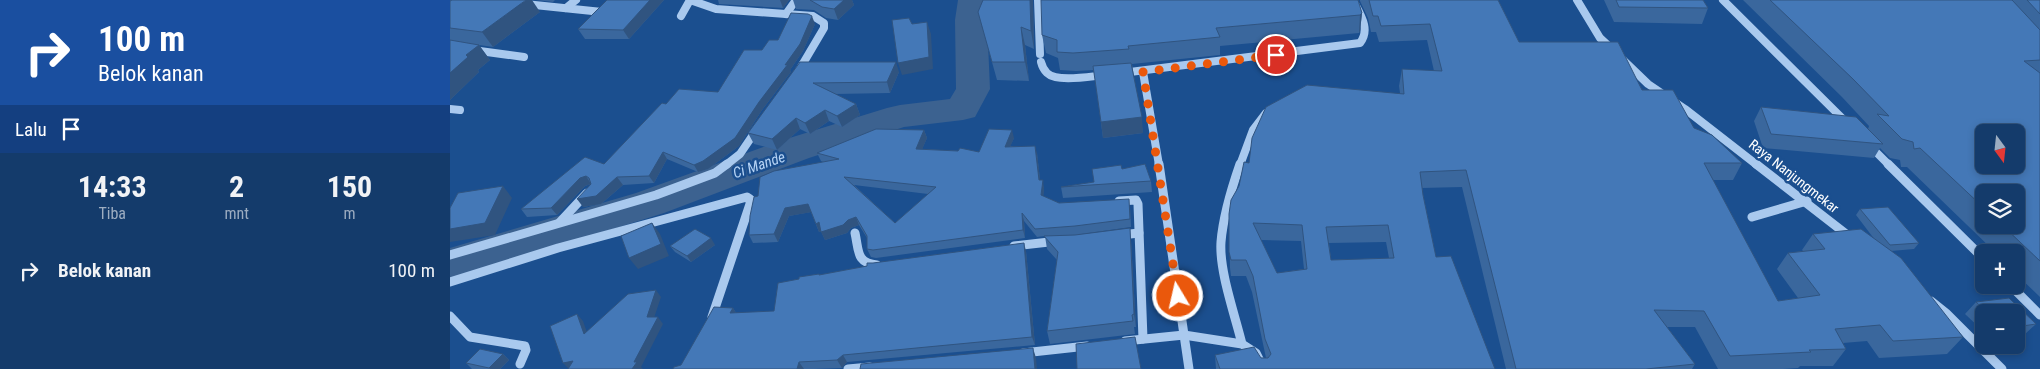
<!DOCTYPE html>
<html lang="id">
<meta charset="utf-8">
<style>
body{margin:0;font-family:"Roboto Condensed",sans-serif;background:#1d4271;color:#f1f3f6;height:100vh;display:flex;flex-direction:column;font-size:19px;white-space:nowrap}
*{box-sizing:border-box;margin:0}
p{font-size:16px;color:#9dadc1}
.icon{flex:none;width:28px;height:28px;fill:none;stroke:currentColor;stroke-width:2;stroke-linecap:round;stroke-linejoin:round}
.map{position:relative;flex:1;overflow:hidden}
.side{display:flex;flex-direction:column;background:#143b6b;width:450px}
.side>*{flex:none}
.hud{background:#1a4fa0;color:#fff;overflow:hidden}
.needle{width:32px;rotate:165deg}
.fabs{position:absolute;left:1525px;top:124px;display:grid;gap:10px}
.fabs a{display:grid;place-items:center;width:50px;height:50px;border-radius:8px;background:#143b6b;box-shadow:0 2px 8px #0003,0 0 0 1px #33557e;font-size:25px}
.pin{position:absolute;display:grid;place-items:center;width:42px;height:42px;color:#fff;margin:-21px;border:2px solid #fff;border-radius:50%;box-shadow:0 1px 5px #0007}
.me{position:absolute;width:55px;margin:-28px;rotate:351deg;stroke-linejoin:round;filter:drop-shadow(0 0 4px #0008)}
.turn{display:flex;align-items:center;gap:18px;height:105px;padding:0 15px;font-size:22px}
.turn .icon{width:65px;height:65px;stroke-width:2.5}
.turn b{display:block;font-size:35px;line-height:42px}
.then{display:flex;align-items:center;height:48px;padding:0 15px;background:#0003;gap:10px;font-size:19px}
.eta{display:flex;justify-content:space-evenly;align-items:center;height:85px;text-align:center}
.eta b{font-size:30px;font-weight:700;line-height:35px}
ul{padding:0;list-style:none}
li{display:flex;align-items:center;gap:15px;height:65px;padding:0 15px}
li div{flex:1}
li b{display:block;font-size:19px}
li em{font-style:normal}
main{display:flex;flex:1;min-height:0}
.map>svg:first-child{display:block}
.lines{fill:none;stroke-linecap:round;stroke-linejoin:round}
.river{fill:#3c6290;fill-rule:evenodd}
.minor-far1{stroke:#a9c9ee;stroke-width:8}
.minor{stroke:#a9c9ee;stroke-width:9}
.wall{fill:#3a679d;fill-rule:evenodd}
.shaded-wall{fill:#305480}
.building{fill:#4478b7;stroke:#305480;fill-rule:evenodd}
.route{stroke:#ea580c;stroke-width:9;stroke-dasharray:0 16.2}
.labels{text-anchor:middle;stroke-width:5;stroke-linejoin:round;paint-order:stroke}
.street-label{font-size:14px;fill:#fff;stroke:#1b4f8f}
.water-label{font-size:15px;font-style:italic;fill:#b5d3f5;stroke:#1b4f8f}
</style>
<main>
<section class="side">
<div class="hud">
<div class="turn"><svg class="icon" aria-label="right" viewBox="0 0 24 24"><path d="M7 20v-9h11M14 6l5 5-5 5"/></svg><div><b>100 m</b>Belok kanan</div></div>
<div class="then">Lalu<svg class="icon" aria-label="arrive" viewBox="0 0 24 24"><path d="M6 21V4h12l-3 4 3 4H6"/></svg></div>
</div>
<div class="eta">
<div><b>14:33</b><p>Tiba</p></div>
<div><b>2</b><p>mnt</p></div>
<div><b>150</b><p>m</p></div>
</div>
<ul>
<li><svg class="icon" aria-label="right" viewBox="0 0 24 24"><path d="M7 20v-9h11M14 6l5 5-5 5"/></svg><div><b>Belok kanan</b></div><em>100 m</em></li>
</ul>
</section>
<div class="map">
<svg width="1590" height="369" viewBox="0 0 1590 369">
<rect width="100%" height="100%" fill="#1b4f8f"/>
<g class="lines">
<polygon class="river" points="508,0 538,0 537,20 540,89 525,117 513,120 454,127 359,158 214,213 0,280 0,248 186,193 333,140 437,108 450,105 500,99 506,89 505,20"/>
<g class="minor-far1">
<polyline points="240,0 266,9 363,16 374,23 374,28 348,72"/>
<polyline points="588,0 590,54"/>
<polyline points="1127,0 1150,38 1163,50"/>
<polyline points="1273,0 1397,123"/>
<polyline points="75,4 152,12"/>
<polyline points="116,8 126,0"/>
<polyline points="336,14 346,0"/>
<polyline points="231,16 240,0"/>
<polyline points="0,47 74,57"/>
<polyline points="1172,59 1198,84 1235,109 1307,165"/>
<path d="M591,62c1,4 3,8 6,11 10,10 45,3 59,2"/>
<polyline points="693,72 709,165"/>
<path d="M672,73l238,-30c11,-14 0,-29 -7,-43"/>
<polyline points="0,109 10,110"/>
<polyline points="1419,145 1439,165"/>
<polyline points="276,165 290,154 307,129"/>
<polyline points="790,165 803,130 816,113"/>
</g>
<g class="minor">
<polyline points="709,164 739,369"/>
<path d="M790,164c-8,23 -17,53 -19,78 -2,29 14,73 21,102"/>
<polyline points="1306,164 1400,237"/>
<polyline points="1438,164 1534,259"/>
<polyline points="669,201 686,200 688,204 693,339"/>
<polyline points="1302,217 1357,201"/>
<polyline points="110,222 137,193"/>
<path d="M405,233c4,18 1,30 22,32"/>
<polyline points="671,235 689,233"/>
<polyline points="564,246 608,241"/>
<polyline points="0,255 206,195 265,173 277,164"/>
<polyline points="0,282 108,248 297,197 300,199 300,204 262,317"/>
<polyline points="1560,285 1590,315"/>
<polyline points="1481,301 1496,313 1552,369"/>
<polyline points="0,316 20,337 75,346 76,350 70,364"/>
<polyline points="675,341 734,335 792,344 806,353 814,369"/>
<polyline points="573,353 637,346"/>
<polyline points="398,369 420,367"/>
</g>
</g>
<g class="wall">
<polygon points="0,0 90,12 43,47 29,45 40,60 28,70 29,72 0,100"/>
<polygon points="86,0 105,0 103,2"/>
<polygon points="157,0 214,0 179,39 135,39 128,29"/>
<polygon points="268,0 339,0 333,8 269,4"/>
<polygon points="343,0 402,0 404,5 388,20 376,18 364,10 346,9"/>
<polygon points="533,0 583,0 584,49 575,45 579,81 547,80 528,12"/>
<path d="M910,0h138l21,42 123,48 100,73 -9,17h-20l65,121 20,-3 -21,-29 11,-16 15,-2 -1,-1 11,-16 62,6 -19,-25 4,-6 59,34 -5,6 -23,2 72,86 -16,17 -68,4 -12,-17 -24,2 3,6 -13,17h-33l-2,2 -15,1h-65l-23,-42h-28l28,37 -3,5h-186l-44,-182 -40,1 1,7 13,62 59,112h-279l-1,-14 51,3 -14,-66 -6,-16h-15l-1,-8 -1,-54 10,-28 10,-23 151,-70 -1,-7 3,-17 32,2 -7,-31 -48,2 -3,-10h-5l-3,-14 -8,-17zM811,240l40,1 3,28 -27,4zM936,242l3,16 -58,2 -2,-17z"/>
<polygon points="1154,0 1253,0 1258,8 1252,24 1164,22"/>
<path d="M1293,0h297v297l-24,-23v-22h-21l-88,-85h-6l-1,-7 -10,-2 -10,-10 -6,10 -111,-10 -9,-27 7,-14 107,22 1,-3 -27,-29zM1534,192l32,33h-32z"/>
<polygon points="912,13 910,31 909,33 770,46 770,55 682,64 693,133 653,138 644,70 626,71 610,70 608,58 596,53 592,35"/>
<polygon points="365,24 353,51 340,70 341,72 312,110 289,146 258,169 248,172 217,159 204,183 173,185 151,204 133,207 141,184 135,186 107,215 77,217 71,209 154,164 216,104 268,92 312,50 328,40"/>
<polygon points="350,62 449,72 440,93 385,94 406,104 410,115 392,127 379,121 360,134 350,129 327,150 304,144 298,133"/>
<path d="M474,130l3,8 -5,11 57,3 35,-14 -4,8 27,7 3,27 4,8 -1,8 16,7 71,4 1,20 -49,7 49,7 5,86h-2l1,7 -85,10 -3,-13 10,-71 -10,-11 -2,-13 -8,1 -13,-16 1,17 -149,20 -5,-1 -4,-8v-11l-8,-13 -8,3 -4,5 -22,7 -4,-9 -2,1 -8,-20 -22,4 -11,26 -25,1 -4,-8 9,-39 65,-34 -2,-1 -4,-8zM404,185l74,9 -33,29z"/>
<polygon points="672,169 701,181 702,192 613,198 611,187 644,182"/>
<polygon points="265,245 241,262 225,252 220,246"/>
<polygon points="576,251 585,345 397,362 392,368 364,369 223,369 231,365 283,308 286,313 324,311 349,279 369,274 370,275 417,266 423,263"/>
<polygon points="1559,298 1586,324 1574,335 1566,337 1566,312 1534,312 1534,332 1515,314 1526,302"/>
<polygon points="53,354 59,360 50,369 22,369 16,363"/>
</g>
<g class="shaded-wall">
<polygon points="76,0 82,0 90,12 43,47 32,32"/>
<polygon points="200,0 214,0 179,39 173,30"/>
<polygon points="330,0 339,0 333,8"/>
<polygon points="394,0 402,0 404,5 388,20 384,9"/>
<polygon points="580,0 583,0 584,49 581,31"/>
<polygon points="912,13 910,31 909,33 910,15"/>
<polygon points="362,16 365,24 353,51 340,70 341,72 312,110 289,146 258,169 248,172 244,165 309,102 335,65"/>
<polygon points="477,22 481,34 483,69 452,75 448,63"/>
<polygon points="571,27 575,45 579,81 575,62"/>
<polygon points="29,45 40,60 28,70 29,72 0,100 0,73 16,55"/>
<polygon points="446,62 449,72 440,93 437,82"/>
<polygon points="406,104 410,115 392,127 387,116"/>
<polygon points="375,110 379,121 360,134 355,123"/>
<polygon points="692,117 693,133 653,138 651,122"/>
<polygon points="346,118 350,129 327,150 322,139"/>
<polygon points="474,130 477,138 469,157 466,149"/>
<polygon points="562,130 564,138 557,154 555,147"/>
<polygon points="585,146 587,153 591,188 589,180"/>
<polygon points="213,152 217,159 204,183 199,176"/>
<polygon points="136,176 141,184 135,186 107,215 101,208 130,178"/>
<polygon points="167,177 173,185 151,204 133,207 127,199"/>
<polygon points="593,180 594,188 593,203 591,195"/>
<polygon points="53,186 62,198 45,235 0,242 0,229"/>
<polygon points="358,204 362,212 339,216 328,242 324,234 335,208"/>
<polygon points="572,213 574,221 575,238 573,230"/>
<polygon points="406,217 409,225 401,228 397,233 375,240 371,232 398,220"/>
<polygon points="369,222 373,230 369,232 366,224"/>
<polygon points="202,223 210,234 219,256 188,269 179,258"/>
<polygon points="680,228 681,241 686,327 684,314"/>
<polygon points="261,238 265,245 241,262 237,256"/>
<polygon points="574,243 576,251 585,345 582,337"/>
<polygon points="206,290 211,297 202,324 197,317"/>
<polygon points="283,308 288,316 280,313"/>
<polygon points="127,314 133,321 140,341 134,334"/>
<polygon points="208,317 213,324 191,367 193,369 182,369 184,362"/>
<polygon points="583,348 586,358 587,369 585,369"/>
<polygon points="53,354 59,360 50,369 40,369 39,368"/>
<polygon points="393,355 397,362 392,368 387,360"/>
<polygon points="123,361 119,369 113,363"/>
<polygon points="349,362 354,369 347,369"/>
</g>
<g class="building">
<polygon points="2,0 76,0 32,32 0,28 0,1"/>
<polygon points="157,0 200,0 173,30 128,29"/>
<polygon points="360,0 394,0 384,9 372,7"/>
<polygon points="533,0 580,0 581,31 571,27 575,62 542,62 528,12"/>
<polygon points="591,0 908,0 912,13 910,15 766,28 770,37 678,46 679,49 623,53 607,52 607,40 592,35"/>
<path d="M919,0h129l21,42h99l24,48h31l21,38 18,7 30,28h-38l74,138 42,-6 -32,-42 37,-4 -12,-15 48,-5 40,29 62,79 -70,4 -13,-16 -45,4 11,20 -37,1 2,2 -81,4 -26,-45 -50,-1 41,54 -49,5h-130l-50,-199 -46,2 3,23 13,62 15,-1 44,113h-275l-5,-14 39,-8 7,11h7l3,-4 -6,-15 -12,-63 -7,-16h-15l-2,-8v-38l2,-14 8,-14 5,-24 5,1 3,-25 14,-31 41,-22 97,9 -2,-25 40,2 -12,-47 -49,2 -3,-10h-5zM803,223l49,2 5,44 -30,4zM938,225l6,33 -63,2 -5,-33z"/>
<polygon points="1166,0 1253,0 1258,8 1169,7"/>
<path d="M1320,0h242l28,30v30l-16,1 16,12v188l-38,-36h14v-33h-32v16l-64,-60 -6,1 -1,-7 -11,-3 -25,-25 12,2 -36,-37zM1534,132h32v33h-32z"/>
<polygon points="1577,0 1590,0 1590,14"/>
<polygon points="341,13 358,14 362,16 350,44 335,65 338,64 309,102 285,138 253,161 244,165 213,152 199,176 167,177 146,196 127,199 141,184 139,178 136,176 130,178 101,208 71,209 135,157 154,164 212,103 216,104 229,89 268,92 294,50 312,50 319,40 328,40"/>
<polygon points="459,18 462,24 477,22 479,57 448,63 442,20"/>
<polygon points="0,40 29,45 16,55 18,57 0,73"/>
<polygon points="350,62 446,62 437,82 363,83 406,104 387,116 375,110 355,123 346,118 322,139 298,133"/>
<polygon points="681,63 692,117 651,122 643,66"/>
<polygon points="1311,107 1406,117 1433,144 1321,134"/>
<path d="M426,129l48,1 -8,19 42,2 2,-3 19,4 10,-23 23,1 -7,17 30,-1 4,34h4l-2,15 18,8 70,-4 1,20 -55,7 -40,3 -13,-16 1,17 -150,20 -6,-1v-13l-11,-19 -8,3 -5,5 -22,7 -2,-10 -3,2 -8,-20 -23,4 -11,26 -25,1 1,-19 4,-19 4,-1 2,-19 14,-6 65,-12 -22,-6zM394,177l92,10 -41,36z"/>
<polygon points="695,164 701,181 611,187 644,182 642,169 671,165 672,169"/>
<polygon points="53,186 35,223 0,229 0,208 8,193"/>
<polygon points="1438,207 1469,243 1440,245 1410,209"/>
<polygon points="202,223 211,244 179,258 171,236"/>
<polygon points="680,228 684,314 682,315 683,321 597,331 608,252 594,236 625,235"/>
<polygon points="245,229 261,238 237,256 220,246"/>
<polygon points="574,243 582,337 393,355 387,360 349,362 347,369 223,369 224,367 231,365 264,307 283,308 280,313 324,311 328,283 349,279 349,277 369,274 369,275 417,266 417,263 423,263"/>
<polygon points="206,290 197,317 208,317 184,362 187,362 182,369 118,369 123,361 113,363 100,326 127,314 134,334 178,294"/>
<polygon points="1559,298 1586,324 1566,327 1566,312 1537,312 1526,302"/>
<polygon points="685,337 691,369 627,369 626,344"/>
<polygon points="583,348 585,369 410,369 411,364"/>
<polygon points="30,349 53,354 39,368 16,363"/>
</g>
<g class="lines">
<polyline class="route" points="728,296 693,72 826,55"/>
</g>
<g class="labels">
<g class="street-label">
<text transform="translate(1344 176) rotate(38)" y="5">Raya Nanjungmekar</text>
</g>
<g class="water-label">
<text transform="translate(309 165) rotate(-19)" y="5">Ci Mande</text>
</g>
</g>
</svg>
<div class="fabs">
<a><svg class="needle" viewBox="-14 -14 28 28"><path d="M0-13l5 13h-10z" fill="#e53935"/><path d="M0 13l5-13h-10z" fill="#9dadc1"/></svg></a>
<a><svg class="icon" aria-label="layers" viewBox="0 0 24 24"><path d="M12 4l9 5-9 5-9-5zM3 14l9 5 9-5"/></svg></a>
<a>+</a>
<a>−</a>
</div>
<div class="pin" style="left:826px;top:55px;background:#d93025"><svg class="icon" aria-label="arrive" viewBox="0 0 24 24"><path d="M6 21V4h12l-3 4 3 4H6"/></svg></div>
<svg class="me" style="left:728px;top:296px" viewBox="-20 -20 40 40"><circle r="17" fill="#ea580c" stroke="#fff" stroke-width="3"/><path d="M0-11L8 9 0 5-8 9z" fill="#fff"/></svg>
</div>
</main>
